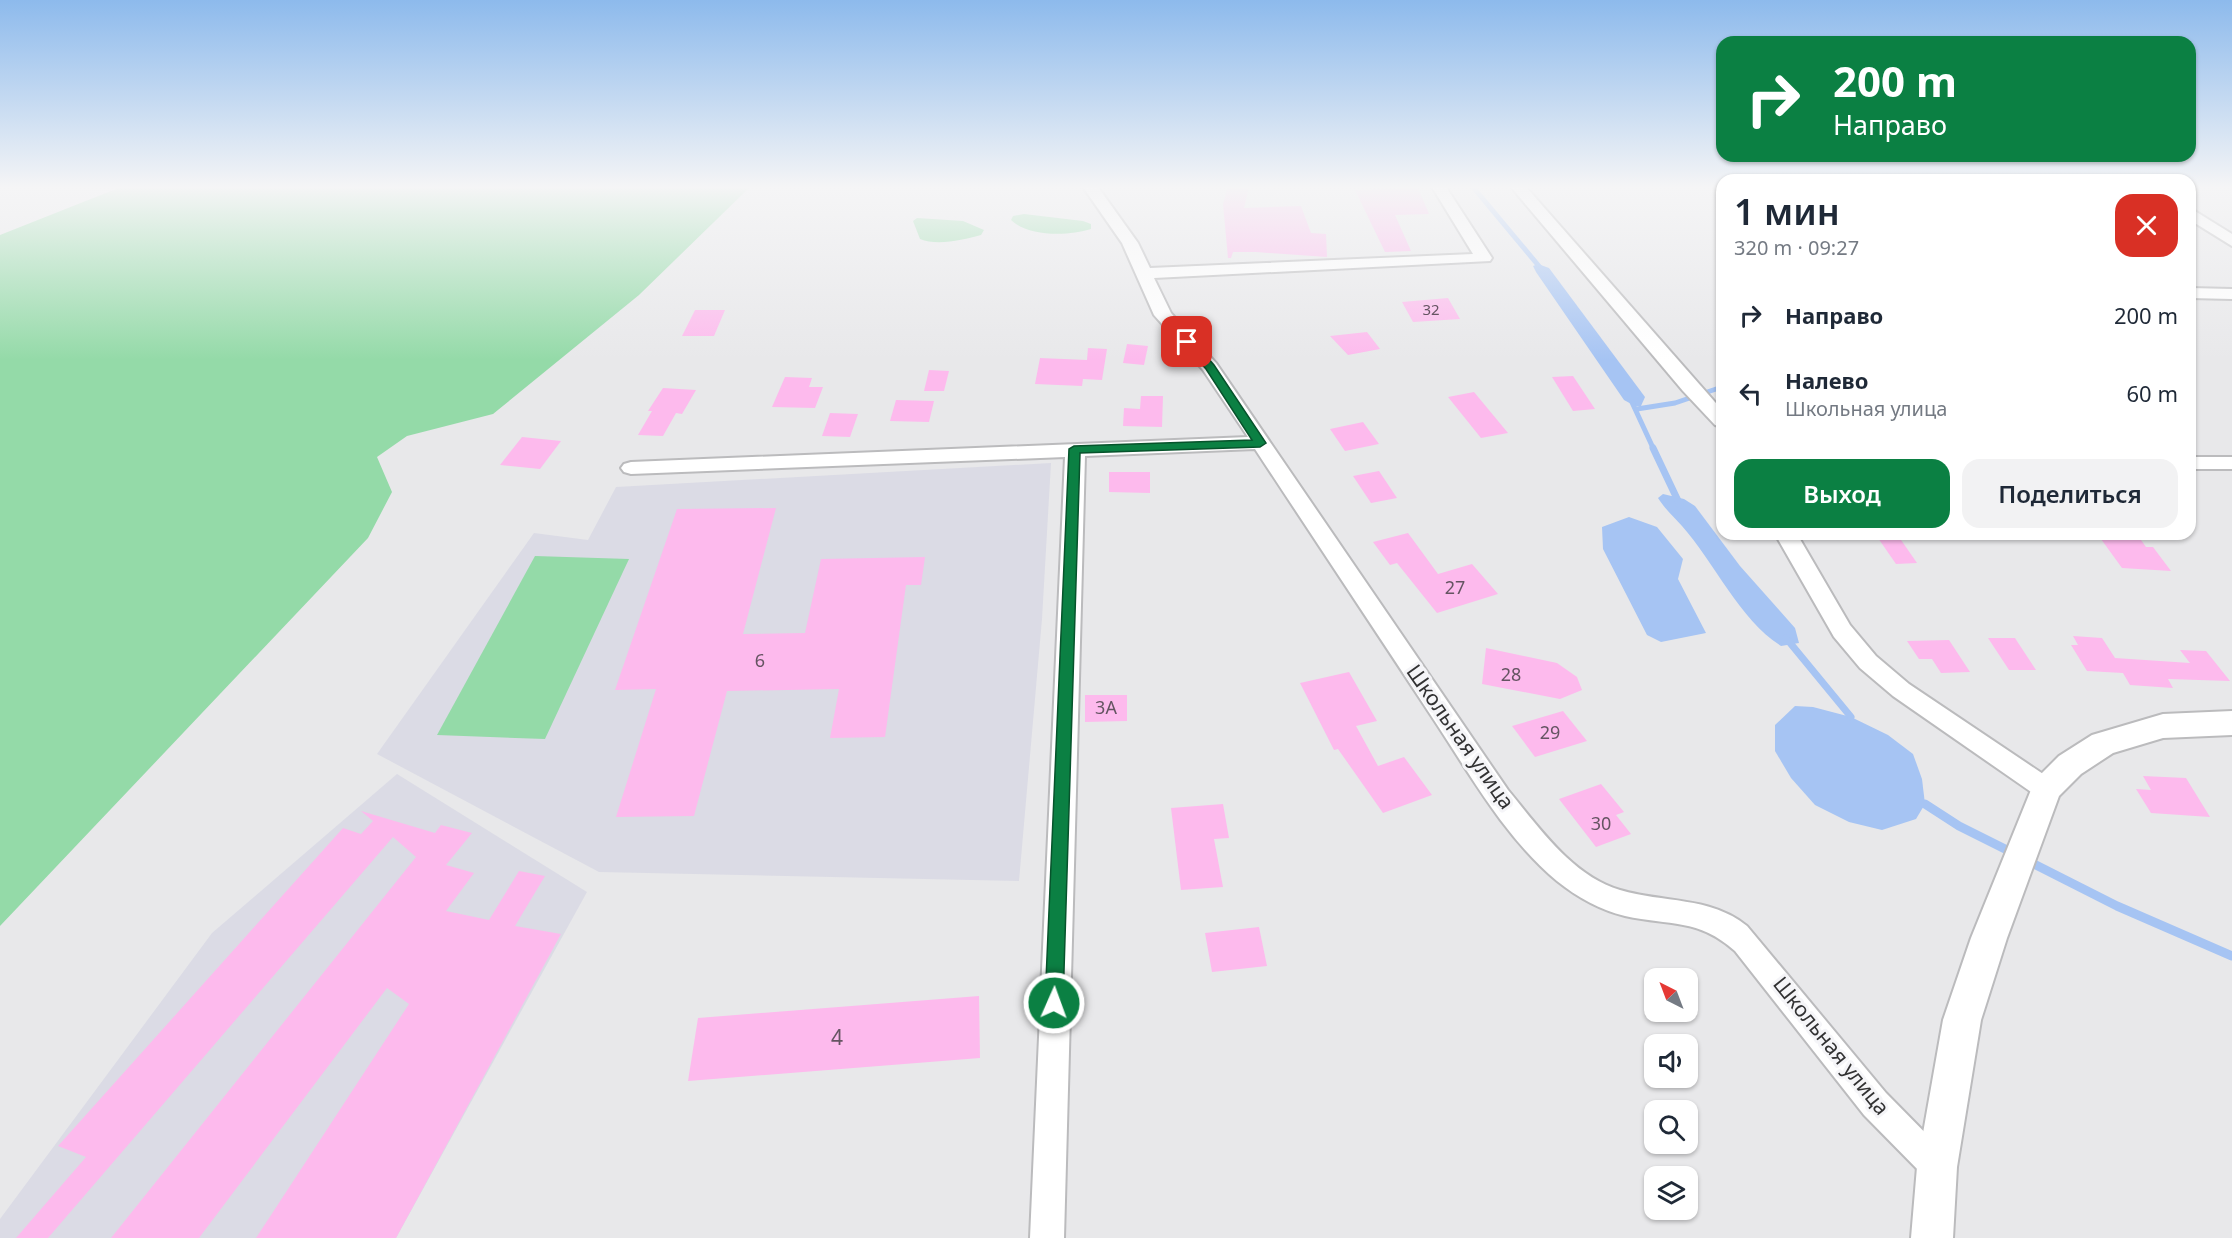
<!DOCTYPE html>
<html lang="ru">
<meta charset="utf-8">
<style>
body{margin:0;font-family:"Noto Sans",sans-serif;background:#f2f2f3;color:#1f2937;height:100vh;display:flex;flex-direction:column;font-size:22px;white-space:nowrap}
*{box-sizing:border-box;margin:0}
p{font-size:20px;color:#747a83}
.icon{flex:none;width:33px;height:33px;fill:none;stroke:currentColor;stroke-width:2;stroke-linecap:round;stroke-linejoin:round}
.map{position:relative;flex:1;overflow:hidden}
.details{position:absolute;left:1716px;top:174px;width:480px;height:366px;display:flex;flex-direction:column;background:#fff;border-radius:18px;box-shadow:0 2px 4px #0004}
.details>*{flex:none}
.banner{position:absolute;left:1716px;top:36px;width:480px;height:126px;border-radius:18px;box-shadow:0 2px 4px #0004;background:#0b8043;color:#fff;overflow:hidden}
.needle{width:39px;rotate:318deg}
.buttons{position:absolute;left:1644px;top:968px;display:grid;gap:12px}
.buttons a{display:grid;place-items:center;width:54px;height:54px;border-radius:12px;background:#fff;box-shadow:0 2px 4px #0004;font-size:30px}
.pin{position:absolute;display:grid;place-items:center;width:51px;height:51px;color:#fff;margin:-26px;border-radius:12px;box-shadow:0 3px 9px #0006}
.me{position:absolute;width:66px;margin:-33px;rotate:2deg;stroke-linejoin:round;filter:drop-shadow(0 0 4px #0008)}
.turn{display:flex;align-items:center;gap:21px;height:126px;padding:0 18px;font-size:27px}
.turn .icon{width:78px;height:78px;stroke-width:2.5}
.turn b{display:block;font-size:42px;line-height:51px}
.round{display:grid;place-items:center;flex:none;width:63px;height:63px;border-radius:18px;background:#f2f2f3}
.headline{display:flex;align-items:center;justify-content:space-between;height:102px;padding:0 18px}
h1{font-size:36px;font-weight:600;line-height:45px}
.primary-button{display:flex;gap:12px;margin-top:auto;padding:12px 18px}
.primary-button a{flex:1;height:69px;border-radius:18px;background:#0b8043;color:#fff;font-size:24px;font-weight:600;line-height:69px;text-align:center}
.primary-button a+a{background:#f2f2f3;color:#1f2937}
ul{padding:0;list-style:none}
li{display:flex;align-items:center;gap:18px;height:78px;padding:0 18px}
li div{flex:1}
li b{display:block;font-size:22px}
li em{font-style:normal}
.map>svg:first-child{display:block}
.built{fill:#dbdbe5}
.green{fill:#94daa8}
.water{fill:#a6c4f3}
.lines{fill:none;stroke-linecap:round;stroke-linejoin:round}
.stream-far2{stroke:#a6c4f3;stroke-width:5}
.stream-far1{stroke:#a6c4f3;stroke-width:7}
.stream{stroke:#a6c4f3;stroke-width:9}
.building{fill:#fdbaed}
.minor-casing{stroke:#bbbbbd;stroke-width:4}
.tertiary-casing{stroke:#bbbbbd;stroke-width:4}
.minor{fill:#fff;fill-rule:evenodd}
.tertiary{fill:#fff;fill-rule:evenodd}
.route{fill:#0b8043;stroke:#07532c;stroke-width:1.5}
.labels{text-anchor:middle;stroke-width:6;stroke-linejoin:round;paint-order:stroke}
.far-number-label{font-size:15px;fill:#655462}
.number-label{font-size:18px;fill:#655462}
.street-label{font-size:21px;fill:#323233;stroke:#f5f5f8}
.near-number-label{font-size:21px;fill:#655462}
</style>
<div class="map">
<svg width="2232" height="1238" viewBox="0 0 2232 1238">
<rect width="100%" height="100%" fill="#e8e8ea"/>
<g class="built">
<polygon points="1051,463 1042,619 1019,881 599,872 377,754 534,533 588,540 616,487"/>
<polygon points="397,774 587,892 396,1238 0,1238 0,1219 212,933"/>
</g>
<g class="green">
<polygon points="121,187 750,187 639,295 493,414 407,436 377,457 392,492 368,538 0,926 0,235"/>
<path d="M1024,214l59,7 8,3v5c-23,7 -62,8 -80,-9l2,-4z"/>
<path d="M917,218l46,3 21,9 -3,5c-18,5 -44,11 -61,4l-7,-18z"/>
<polygon points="535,556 629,559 545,739 437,735"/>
</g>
<g class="water">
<polygon points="1538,264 1549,268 1645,397 1641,406 1635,406 1624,400 1536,272 1533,266"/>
<path d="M1663,494l21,5 11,7 45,60 55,62 4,15 -18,3c-41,-26 -67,-84 -99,-120 -9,-10 -17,-17 -24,-28z"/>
<polygon points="1629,517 1657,527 1683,559 1678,579 1706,633 1661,642 1647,635 1603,549 1602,527"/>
<polygon points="1795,706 1813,707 1851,717 1888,735 1913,754 1922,779 1925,804 1916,819 1882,830 1849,822 1815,805 1791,778 1775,751 1775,725"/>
</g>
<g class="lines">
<g class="stream-far2">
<polyline points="1473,187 1543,271"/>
<polyline points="1630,398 1654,450"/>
<polyline points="1637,409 1675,403 1722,387"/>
</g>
<g class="stream-far1">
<polyline points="1653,448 1680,505"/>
<polyline points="1786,638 1851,717"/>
</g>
<g class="stream">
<polyline points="1925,804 1959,826 2013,853"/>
<polyline points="2028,861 2117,906 2232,956"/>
</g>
</g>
<g class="building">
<polygon points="1228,187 1249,187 1244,208 1301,206 1311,233 1326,234 1327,257 1256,252 1233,252 1231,258 1228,258 1223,204"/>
<polygon points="1418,188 1429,214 1395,215 1411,251 1385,252 1355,190"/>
<polygon points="1448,298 1460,319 1413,322 1402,302"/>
<polygon points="695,310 725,310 714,336 682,336"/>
<polygon points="1367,332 1380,349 1348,355 1330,336"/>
<polygon points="1127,344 1148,346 1144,365 1123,363"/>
<polygon points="1088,348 1107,349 1102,380 1083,379 1082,386 1035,384 1040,358 1087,360"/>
<polygon points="929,370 949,371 944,391 924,391"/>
<polygon points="1573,376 1595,409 1573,411 1552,377"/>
<polygon points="785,377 812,378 809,387 823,387 815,408 772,407"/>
<polygon points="663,388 696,390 682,414 676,413 663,436 638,435 652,411 648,411"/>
<polygon points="1474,392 1508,433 1481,438 1448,397"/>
<polygon points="1141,396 1163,396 1162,427 1123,426 1124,408 1140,409"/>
<polygon points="896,400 934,401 929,422 890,421"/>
<polygon points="830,413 858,414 850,437 822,436"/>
<polygon points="1363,422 1379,444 1345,451 1330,429"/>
<polygon points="522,437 561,441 540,469 500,465"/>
<polygon points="1379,471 1397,498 1371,503 1353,476"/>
<polygon points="1109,472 1150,472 1150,493 1109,492"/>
<polygon points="776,508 743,634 805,633 821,559 925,557 921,585 906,585 885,737 830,738 839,689 727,691 694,816 616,817 656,689 615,690 677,509"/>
<polygon points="1408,533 1438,574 1472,564 1498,594 1437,613 1397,563 1390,565 1373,542"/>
<polygon points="1899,537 1917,563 1896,564 1878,538"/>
<polygon points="2101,539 2141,540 2146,547 2153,547 2171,571 2122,568"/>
<polygon points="2073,636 2102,638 2115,658 2190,663 2180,650 2206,651 2230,681 2168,679 2173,688 2130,685 2123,673 2087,671 2071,645 2078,645"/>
<polygon points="1988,638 2015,638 2036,670 2009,670"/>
<polygon points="1949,640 1970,672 1941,673 1932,659 1919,659 1907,641"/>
<polygon points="1486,648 1557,663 1577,677 1582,690 1560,699 1482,684"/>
<polygon points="1349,672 1377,721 1356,726 1378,766 1404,757 1432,795 1383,813 1338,749 1334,750 1300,683"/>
<polygon points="1085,695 1127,695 1127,721 1085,722"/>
<polygon points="1563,711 1587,741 1535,757 1512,726"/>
<polygon points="2143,776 2186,778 2210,817 2151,813 2136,789 2151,790"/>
<polygon points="1601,784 1624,812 1616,815 1631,834 1596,847 1559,799"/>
<polygon points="1223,804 1229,838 1214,839 1223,887 1181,890 1171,808"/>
<polygon points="361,811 435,833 441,825 472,833 446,865 474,873 446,911 489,920 519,871 545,876 515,926 561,934 396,1238 256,1238 409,1004 387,988 199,1238 111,1238 416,857 393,837 48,1238 16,1238 86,1157 58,1146 343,828 361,834 373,821"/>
<polygon points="1259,927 1267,966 1212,972 1205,933"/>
<polygon points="979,996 980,1058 688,1081 698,1018"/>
</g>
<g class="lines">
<defs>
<g id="minor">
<path d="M1083,187h15l40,56 12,25 323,-14 -41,-67h14l46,71 -2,3 -336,17 17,35 45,50 292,427c30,36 64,86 112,100 43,13 90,6 127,36l139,167 62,63 5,11 -5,11 -11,5 -11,-5 -62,-63 -129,-164c-37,-33 -65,-25 -110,-35 -25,-6 -48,-19 -68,-35 -54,-45 -90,-112 -129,-170 -57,-87 -115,-174 -173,-262l-170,7 -21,782h-34l35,-781 -434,17 -7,-2 -3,-4 3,-4 7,-2 617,-25 -45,-67 -49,-55 -32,-72z"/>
<polygon points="1511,187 1526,187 1722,410 1722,427 1715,425 1683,391"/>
<polygon points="2190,208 2232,234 2232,246 2190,220"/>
<polygon points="2190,288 2232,289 2232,299 2190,298"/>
<rect x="2190" y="457" width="42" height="12"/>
<polygon points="1775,534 1797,534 1850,625 1876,656 1909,684 2055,782 2059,789 2055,796 2046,799 2037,796 1893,696 1860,668 1834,637"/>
</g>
<polygon id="tertiary" points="2232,711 2232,735 2163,738 2113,753 2081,774 2059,796 2007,938 1981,1020 1957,1167 1953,1238 1911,1238 1917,1167 1943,1020 1971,938 2035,780 2059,756 2092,735 2163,714"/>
</defs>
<use href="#minor" class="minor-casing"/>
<use href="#tertiary" class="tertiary-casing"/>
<use href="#minor" class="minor"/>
<use href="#tertiary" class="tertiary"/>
</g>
<linearGradient id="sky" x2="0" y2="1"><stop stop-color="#8dbaec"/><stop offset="0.52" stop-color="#f5f5f6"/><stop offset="1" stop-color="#f5f5f6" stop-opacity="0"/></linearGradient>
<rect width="2232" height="360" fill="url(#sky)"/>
<polygon class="route" points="1187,338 1191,339 1214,365 1266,443 1260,447 1080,453 1063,1003 1060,1008 1054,1011 1048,1008 1045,1003 1069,449 1074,446 1252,440 1206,369 1181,342"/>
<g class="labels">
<g class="far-number-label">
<text x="1431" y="315">32</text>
</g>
<g class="number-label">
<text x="1455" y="594">27</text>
<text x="760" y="667">6</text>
<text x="1511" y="681">28</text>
<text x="1106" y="714">3А</text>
<text x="1550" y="739">29</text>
<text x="1601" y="830">30</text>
</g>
<g class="street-label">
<text transform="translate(1460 737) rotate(55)" y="7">Школьная улица</text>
<text transform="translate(1831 1046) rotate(51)" y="7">Школьная улица</text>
</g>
<g class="near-number-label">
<text x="837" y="1045">4</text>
</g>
</g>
</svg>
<div class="buttons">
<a><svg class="needle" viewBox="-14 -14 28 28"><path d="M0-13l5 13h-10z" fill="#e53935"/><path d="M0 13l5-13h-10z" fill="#747a83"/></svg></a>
<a><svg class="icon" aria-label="sound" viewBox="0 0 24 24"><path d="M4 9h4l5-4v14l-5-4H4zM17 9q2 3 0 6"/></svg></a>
<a><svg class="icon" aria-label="search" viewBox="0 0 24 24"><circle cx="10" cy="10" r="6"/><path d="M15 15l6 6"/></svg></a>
<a><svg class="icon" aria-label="layers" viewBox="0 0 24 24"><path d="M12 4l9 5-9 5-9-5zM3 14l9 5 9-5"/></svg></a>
</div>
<div class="pin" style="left:1187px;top:342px;background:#d93025"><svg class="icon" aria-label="arrive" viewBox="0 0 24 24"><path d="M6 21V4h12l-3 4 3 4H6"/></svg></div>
<svg class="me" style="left:1054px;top:1003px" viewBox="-20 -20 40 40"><circle r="17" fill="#0b8043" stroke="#fff" stroke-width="3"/><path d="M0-11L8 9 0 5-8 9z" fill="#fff"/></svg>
<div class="banner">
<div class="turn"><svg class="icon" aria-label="right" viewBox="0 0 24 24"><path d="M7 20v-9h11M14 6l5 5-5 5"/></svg><div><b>200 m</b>Направо</div></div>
</div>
<section class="details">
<div class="headline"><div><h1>1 мин</h1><p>320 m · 09:27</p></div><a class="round" style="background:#d93025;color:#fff"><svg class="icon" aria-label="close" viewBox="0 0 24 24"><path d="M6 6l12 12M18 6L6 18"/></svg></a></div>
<ul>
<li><svg class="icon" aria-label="right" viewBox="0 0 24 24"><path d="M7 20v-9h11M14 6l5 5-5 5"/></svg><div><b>Направо</b></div><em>200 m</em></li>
<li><svg class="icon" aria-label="left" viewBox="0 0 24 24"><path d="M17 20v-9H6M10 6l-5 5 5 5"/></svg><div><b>Налево</b><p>Школьная улица</p></div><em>60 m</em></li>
</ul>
<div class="primary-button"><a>Выход</a><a>Поделиться</a></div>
</section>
</div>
